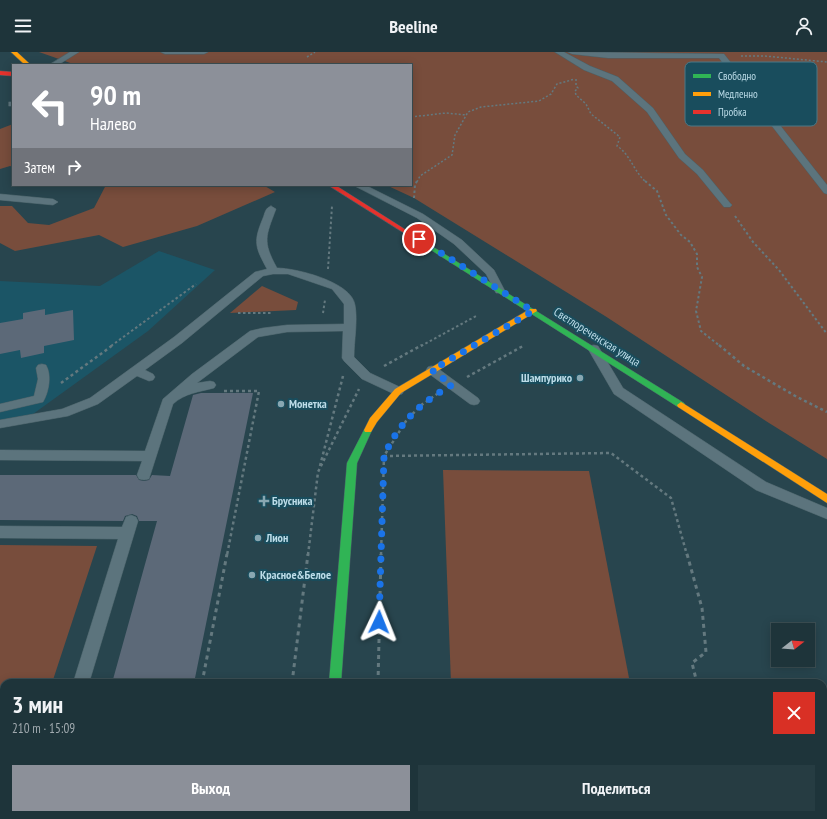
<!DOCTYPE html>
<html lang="ru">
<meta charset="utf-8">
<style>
body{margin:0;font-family:"PT Sans Narrow",sans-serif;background:#263c42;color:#f1f3f6;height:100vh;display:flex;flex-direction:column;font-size:15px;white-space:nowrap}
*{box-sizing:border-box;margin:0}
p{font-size:13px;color:#a1aaaf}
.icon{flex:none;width:22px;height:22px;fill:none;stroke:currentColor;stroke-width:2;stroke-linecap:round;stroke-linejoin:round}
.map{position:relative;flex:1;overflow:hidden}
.details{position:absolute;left:0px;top:627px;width:827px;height:140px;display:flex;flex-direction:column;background:#1e343a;border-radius:12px 12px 0 0;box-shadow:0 2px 10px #0003,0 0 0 1px #3c4f54}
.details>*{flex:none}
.hud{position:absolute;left:12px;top:12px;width:400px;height:122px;border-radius:0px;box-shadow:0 2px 10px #0003,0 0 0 1px #3c4f54;background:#8c9099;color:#fff;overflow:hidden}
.needle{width:26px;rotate:73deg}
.buttons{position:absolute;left:771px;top:571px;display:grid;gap:8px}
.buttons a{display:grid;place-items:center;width:44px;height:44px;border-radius:0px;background:#1e343a;box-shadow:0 2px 10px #0003,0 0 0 1px #3c4f54;font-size:20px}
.pin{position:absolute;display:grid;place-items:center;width:34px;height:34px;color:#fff;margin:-17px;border:2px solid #fff;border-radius:50%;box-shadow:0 1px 4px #0007}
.me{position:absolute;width:44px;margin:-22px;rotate:2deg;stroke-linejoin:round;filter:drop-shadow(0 0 3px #0008)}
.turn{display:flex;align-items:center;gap:14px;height:84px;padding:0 12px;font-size:18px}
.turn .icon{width:52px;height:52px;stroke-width:2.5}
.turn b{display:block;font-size:28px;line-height:34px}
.then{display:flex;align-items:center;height:38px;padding:0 12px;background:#0003;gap:8px;font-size:15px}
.round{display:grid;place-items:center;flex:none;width:42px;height:42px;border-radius:0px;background:#263c42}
.overview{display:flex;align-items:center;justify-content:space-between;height:68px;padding:0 12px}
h1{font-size:24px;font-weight:700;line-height:30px}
.primary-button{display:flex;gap:8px;margin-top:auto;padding:8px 12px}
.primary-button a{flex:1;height:46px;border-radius:0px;background:#8c9099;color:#fff;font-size:16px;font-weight:700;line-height:46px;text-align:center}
.primary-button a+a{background:#263c42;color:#f1f3f6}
header{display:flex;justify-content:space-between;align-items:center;height:52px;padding:0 12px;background:#1e343a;font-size:18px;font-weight:700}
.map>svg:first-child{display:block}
.built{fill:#1b5566}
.green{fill:#784d3c}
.building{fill:#5c6978}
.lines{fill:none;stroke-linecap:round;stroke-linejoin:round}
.lane-casing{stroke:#496168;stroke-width:1}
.street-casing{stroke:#496168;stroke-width:1}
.fast-casing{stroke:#496168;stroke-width:1}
.slow-casing{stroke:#496168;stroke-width:1}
.jam-casing{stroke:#496168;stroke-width:1}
.path-far3{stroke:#64797f;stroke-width:1.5;stroke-dasharray:2 2;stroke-linecap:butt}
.path-far2{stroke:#64797f;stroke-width:2;stroke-dasharray:2.5 2.5;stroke-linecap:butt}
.path-far1{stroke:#64797f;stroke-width:2.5;stroke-dasharray:3 3;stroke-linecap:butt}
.path{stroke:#64797f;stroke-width:3;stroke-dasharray:4 4;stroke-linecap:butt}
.lane{fill:#5c747d;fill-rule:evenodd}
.street{fill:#5c747d;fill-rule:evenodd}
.fast{fill:#30b455;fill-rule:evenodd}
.slow{fill:#ff9f0a;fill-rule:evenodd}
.jam{fill:#e5322d;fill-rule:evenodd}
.route{stroke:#1a73e8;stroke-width:7;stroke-dasharray:0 12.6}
.poi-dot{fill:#88a7b2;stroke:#194d5d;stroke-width:1.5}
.labels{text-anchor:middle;stroke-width:4;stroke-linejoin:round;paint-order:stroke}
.street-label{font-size:12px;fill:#bcdce8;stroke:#194d5d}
.poi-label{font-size:12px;font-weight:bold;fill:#bcdce8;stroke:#194d5d;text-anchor:start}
.key{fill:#194d5d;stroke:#4a7887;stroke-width:1}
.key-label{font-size:11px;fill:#bcdce8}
</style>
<header><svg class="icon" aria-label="menu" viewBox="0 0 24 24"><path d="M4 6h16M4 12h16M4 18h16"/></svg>Beeline<svg class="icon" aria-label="person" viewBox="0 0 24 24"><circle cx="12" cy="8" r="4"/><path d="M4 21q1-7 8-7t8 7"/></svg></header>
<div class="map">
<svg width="827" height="767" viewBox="0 0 827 767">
<rect width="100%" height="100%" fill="#28454e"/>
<polygon class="built" points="159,199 215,218 148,279 33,362 0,369 0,229 100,234"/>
<g class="green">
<polygon points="39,0 827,0 827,407 769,371 605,264 414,146 386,133 411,133 411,13 76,13"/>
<polygon points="13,72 13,115 10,114 0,117 0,77"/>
<polygon points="106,133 263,133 275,140 197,174 123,195 99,183 15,199 0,191 0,154 12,154 28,171 49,173 94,156"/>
<polygon points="262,234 298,250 296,258 230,261"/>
<polygon points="443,418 589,419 630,631 451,631"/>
<polygon points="0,493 97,494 52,631 4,631 4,671 0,671"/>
</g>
<g class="building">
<polygon points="45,257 45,263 73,258 74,288 44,294 44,301 21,306 20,298 0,302 0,271 23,267 23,261"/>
<polygon points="201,341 253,341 194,631 112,631 157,469 139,469 137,464 132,462 125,464 123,469 0,468 0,423 136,423 139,428 144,429 149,428 152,423 170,424 193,343"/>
</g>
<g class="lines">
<defs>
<g id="lane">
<polygon points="70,0 79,0 58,13 49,13"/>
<polygon points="161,0 208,0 204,2 165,2"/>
<polygon points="555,0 564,0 590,14 618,25 653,56 685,102 703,118 730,151 732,153 730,155 724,155 697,122 679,106 647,60 612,29 584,18"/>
<polygon points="568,0 724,2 827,133 827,142 824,141 719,6 608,6 572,2"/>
<rect x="9" y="50" width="4" height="4"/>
<polygon points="353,133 365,133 423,162 462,188 494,218 505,239 504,241 496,241 486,222 454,192 417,166"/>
<polygon points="0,142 53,147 58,150 53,153 0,148"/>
<path d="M271,154l5,3c-10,27 -14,32 1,59 19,0 75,14 78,37 3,16 -1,36 -1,52l16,16 32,15 2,3 -2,3 -4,1 -4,-1 -32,-15 -18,-18 -2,-3 1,-27 -56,1 -29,5 -61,46 13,-2 4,1 2,3 -2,3c-15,4 -29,5 -41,16l-24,75 -5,1 -5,-1 -2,-4 5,-14 -142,-1v-10l145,1 18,-52 29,-25 58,-43 13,-3 24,-3 57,-1v-20l-12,-15 -44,-15h-15l-10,2 -81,67 -37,27 8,4 2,3 -2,3 -4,1 -12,-5 -39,28 -30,12 -68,12v-8l62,-11 28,-11 84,-61 81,-65 12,-3c-12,-22 -14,-27 -4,-51 2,-5 2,-10 8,-12z"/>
<polygon points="594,293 598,294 623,336 766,430 827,456 827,467 756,438 614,342 588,297 590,294"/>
<path d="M42,312l4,1c6,10 3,27 -3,37l-43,10v-8l34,-8 4,-17 -2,-11 2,-3z"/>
<polygon points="432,314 436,315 478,346 480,349 478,352 474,353 470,352 428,321 426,318 428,315"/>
<polygon points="131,463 136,465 138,469 89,631 73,631 118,487 0,486 0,474 122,475 126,465"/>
<rect x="0" y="681" width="4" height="16"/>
</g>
<rect id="street" x="309" y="763" width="32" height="4"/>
<g id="fast">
<polygon points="422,188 684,351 685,353 684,355 678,355 420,191 420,189"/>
<polygon points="368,375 372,378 357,411 341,631 329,631 347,411 364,378"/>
</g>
<g id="slow">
<polygon points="11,0 17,0 31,13 25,13"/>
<polygon points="530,257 536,257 537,259 401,341 377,370 371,380 365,380 364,378 370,366 395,337"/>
<polygon points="681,350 827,442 827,451 678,355 677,353"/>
</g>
<g id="jam">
<polygon points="0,19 13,20 13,24 0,23"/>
<polygon points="328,133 335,133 425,190 424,191 420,191"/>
</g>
</defs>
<use href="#lane" class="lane-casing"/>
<use href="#street" class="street-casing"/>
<use href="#fast" class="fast-casing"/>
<use href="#slow" class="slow-casing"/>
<use href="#jam" class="jam-casing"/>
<g class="path-far3">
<polyline points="741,4 765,4 827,10"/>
<polyline points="307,5 315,0"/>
<path d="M576,27v7l2,2 -3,3 1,4 10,9 5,10 29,23 -3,9c13,8 17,26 29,36"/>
<polyline points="411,65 446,61 466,63"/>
<polyline points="417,130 420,124 452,103 455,83 468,60 481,55 539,49 551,42 557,32 575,27"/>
</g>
<g class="path-far2">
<polyline points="645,129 657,139 666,163 681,183 690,190 697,202 697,215 702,225 696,259 701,279 720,294"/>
<polyline points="414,146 415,133 417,129"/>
<polyline points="735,164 753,190 779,218 827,282"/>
<polyline points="328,217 332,154"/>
<polyline points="238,261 273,261"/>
<polyline points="323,261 325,248"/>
<polyline points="111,294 196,232"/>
<polyline points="421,294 478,263"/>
</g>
<g class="path-far1">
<polyline points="719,293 744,314 797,345 827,360"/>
<polyline points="384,314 422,293"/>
<polyline points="467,325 523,294"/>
<polyline points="61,331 113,293"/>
<polyline points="224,339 259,339 227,503"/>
<polyline points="384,404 611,401 671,446 687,503"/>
<polyline points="320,414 343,324"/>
<polyline points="308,503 318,420 359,337"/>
<polyline points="381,503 384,404 406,369 420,354 437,342"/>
</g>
<g class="path">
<polyline points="687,502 702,556 706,600 692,611 697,631"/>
<polyline points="202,631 227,502"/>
<polyline points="292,631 308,502"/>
<polyline points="378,631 381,502"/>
<polyline points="374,763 374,767"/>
<polyline points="730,763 731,767"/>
<polyline points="176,767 177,763"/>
<polyline points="276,767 277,763"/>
</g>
<use href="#lane" class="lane"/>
<use href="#street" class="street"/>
<use href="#fast" class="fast"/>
<use href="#slow" class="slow"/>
<use href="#jam" class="jam"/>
</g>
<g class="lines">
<path class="route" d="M379,570l5,-166c14,-32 37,-54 68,-71l-20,-15 101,-59 -114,-72"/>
</g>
<g class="poi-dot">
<circle cx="580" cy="326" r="4"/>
<circle cx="281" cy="352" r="4"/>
<path d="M262 443h4v4h4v4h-4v4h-4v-4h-4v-4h4z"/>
<circle cx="258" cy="486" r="4"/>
<circle cx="252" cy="523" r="4"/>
</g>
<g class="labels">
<g class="street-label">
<text transform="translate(597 285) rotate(32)" y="4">Светлореченская улица</text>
</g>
<g class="poi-label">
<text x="572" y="330" text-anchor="end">Шампурико</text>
<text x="289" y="356">Монетка</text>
<text x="272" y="453">Брусника</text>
<text x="266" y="490">Лион</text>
<text x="260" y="527">Красное&amp;Белое</text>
</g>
</g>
<rect x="685" y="10" width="132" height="64" rx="6" class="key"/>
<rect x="693" y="22" width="18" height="4" fill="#30b455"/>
<rect x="693" y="40" width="18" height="4" fill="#ff9f0a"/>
<rect x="693" y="58" width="18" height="4" fill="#e5322d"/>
<g class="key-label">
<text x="718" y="28">Свободно</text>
<text x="718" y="46">Медленно</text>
<text x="718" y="64">Пробка</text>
</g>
</svg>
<div class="buttons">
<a><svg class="needle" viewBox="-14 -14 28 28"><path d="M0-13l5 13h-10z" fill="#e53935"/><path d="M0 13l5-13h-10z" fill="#a1aaaf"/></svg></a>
</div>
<div class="pin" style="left:419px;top:187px;background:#d93025"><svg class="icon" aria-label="arrive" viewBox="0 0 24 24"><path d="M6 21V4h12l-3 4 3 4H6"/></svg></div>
<svg class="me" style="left:379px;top:570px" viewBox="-20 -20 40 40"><path d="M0-17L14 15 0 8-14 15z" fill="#1a73e8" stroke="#fff" stroke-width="4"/></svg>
<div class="hud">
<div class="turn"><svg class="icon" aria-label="left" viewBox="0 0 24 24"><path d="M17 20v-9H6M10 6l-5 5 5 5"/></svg><div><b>90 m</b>Налево</div></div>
<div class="then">Затем<svg class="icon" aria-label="right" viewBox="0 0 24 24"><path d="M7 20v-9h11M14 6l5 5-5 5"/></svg></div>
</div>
<section class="details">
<div class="overview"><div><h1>3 мин</h1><p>210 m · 15:09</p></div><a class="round" style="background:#d93025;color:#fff"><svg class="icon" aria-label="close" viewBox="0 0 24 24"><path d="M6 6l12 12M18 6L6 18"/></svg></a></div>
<div class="primary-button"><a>Выход</a><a>Поделиться</a></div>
</section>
</div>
